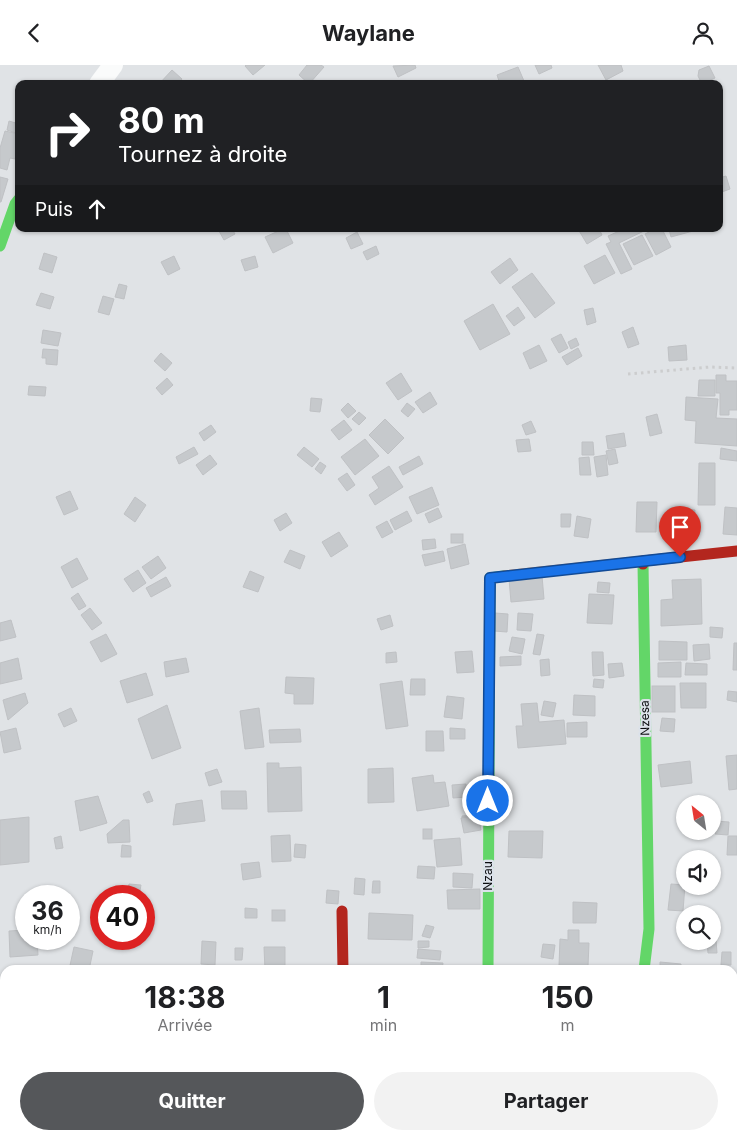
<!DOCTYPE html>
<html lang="fr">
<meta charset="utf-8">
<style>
body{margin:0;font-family:Inter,sans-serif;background:#f2f2f2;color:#202124;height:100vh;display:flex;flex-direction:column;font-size:19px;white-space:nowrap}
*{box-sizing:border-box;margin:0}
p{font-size:16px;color:#757577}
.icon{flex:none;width:28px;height:28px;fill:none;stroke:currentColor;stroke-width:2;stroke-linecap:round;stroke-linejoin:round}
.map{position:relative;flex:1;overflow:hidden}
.side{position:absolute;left:0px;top:900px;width:738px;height:175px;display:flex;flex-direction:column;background:#fff;border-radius:15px 15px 0 0;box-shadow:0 1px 4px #0004}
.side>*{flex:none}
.banner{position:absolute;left:15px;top:15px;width:708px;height:152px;border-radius:10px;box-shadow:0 1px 4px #0004;background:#202124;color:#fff;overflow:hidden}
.needle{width:32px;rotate:330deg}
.tools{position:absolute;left:676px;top:730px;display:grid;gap:10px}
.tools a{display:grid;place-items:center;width:45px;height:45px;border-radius:50%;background:#fff;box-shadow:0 1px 4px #0004;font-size:25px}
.speed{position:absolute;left:15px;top:820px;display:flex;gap:10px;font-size:25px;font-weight:700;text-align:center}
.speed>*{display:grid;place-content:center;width:65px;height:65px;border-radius:50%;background:#fff;box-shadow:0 1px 4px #0004;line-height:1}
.speed small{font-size:12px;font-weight:400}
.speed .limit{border:8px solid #d22;background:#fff;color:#111}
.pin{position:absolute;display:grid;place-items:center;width:42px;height:42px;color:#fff;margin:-51px -21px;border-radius:50% 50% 50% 0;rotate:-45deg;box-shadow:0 0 5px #0007}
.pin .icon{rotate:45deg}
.me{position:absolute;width:55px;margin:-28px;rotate:0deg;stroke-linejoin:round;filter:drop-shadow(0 0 4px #0008)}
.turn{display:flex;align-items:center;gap:18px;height:105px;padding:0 20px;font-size:22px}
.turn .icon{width:65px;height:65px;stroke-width:2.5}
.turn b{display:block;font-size:35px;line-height:42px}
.then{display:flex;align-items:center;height:48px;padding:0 20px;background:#0003;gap:10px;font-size:19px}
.eta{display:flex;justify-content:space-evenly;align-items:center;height:85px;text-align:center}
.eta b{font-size:30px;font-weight:700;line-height:35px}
.button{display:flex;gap:10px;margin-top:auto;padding:10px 20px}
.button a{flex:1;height:58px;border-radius:30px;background:#55575a;color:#fff;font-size:20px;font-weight:700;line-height:58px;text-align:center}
.button a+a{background:#f2f2f2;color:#202124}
header{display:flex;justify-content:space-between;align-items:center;height:65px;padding:0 20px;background:#fff;font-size:22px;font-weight:700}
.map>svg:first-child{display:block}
.building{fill:#c6c9cc;stroke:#bfc1c4}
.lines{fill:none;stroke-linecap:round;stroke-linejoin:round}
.path{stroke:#cccdce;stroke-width:3;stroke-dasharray:2.5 4;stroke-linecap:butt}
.street{stroke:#fafbfb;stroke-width:20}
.fast{stroke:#63d668;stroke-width:11}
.slow{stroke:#ff974d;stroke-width:11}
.jam{stroke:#b3261e;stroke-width:11}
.route-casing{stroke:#114b97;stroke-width:12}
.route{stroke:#1a73e8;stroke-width:9}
.labels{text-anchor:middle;stroke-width:4.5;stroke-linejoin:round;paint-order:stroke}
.street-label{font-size:12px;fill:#0a0c0f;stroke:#dce2ea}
</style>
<header><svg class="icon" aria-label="back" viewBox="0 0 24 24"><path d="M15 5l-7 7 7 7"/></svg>Waylane<svg class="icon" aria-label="person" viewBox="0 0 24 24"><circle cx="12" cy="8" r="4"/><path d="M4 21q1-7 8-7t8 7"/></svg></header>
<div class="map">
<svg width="737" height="1075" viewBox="0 0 737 1075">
<rect width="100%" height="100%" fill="#e0e3e6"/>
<g class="building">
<polygon points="246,0 265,0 253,10 245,1"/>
<polygon points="307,0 321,0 324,2 309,19 299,10"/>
<polygon points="415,0 416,3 398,12 393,1"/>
<polygon points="535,0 551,0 552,3 539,9"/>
<polygon points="598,0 621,0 623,6 606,15"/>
<polygon points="709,1 715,13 702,19 698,11 699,5"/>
<polygon points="518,2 524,16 518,19 500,19 497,10"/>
<polygon points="172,5 182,14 178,19 159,19"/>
<polygon points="9,56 19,59 16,68 7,65"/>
<polygon points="5,66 19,69 19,81 15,94 10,93 7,105 0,103 0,83"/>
<polygon points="726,111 730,124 719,128 719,113"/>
<polygon points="0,112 8,114 1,137 0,137"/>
<polygon points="222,164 232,164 235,169 224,175 219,166"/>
<polygon points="283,164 286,164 293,178 273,188 265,172"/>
<polygon points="578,164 599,164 602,170 587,179"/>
<polygon points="624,164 648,164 619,178 632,204 621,209 606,179 611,177 608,171"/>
<polygon points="648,164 662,164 671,182 656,190 645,169 649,167"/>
<polygon points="669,164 693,164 693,166 671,172"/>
<polygon points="357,167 363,179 351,184 346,173"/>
<polygon points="642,170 653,191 634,200 623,179"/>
<polygon points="376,181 379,189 367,195 363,187"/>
<polygon points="44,188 57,192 52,208 39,204"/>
<polygon points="605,190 615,208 594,219 584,201"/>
<polygon points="174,191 180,204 168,210 161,197"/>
<polygon points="255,191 258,202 245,206 241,195"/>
<polygon points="510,193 518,205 500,219 491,207"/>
<polygon points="532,208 555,238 535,253 512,222"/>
<polygon points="119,219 127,221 124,234 115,232"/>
<polygon points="41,228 54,232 50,244 36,240"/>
<polygon points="103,231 114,234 109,250 98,247"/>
<polygon points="493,239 510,269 480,285 464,256"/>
<polygon points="518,242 525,253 514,261 506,251"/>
<polygon points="593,243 596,257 587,260 584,245"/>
<polygon points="633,262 639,279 628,283 622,267"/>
<polygon points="43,265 61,268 58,281 41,278"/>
<polygon points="561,269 568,283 559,288 551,274"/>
<polygon points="576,273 579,280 571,284 568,277"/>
<polygon points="539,280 547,296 530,304 523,288"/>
<polygon points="686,280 687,295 669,296 668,282"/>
<polygon points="578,283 582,291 567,300 562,292"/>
<polygon points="43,284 58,285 57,300 46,299 46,293 42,293"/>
<polygon points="161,288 172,298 165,306 154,296"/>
<polygon points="401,308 412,326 398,335 386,318"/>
<polygon points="716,310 726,310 726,316 737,316 737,345 729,345 729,350 720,350 720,328 716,328"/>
<polygon points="167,313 173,320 162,330 156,323"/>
<polygon points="699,315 715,315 715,331 698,331"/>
<polygon points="29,321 46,322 45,331 28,330"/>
<polygon points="430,327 437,339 423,348 415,337"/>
<polygon points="686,332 718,334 716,353 737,354 737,381 695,378 696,356 685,355"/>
<polygon points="311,333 322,334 320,347 310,346"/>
<polygon points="348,338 356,346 348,353 341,345"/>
<polygon points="407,338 415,344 408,352 401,346"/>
<polygon points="359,347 366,353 359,360 352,354"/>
<polygon points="657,349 662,368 650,371 646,352"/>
<polygon points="385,354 404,373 388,389 369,370"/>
<polygon points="344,355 352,365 339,375 331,365"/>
<polygon points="531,356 536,367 526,370 522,360"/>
<polygon points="211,360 216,367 204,376 199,368"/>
<polygon points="624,368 626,381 608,384 606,371"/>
<polygon points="365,374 379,391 355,410 341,392"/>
<polygon points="529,374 531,386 518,387 516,375"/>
<polygon points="582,377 593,377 594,390 582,390"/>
<polygon points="194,382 198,389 179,399 176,392"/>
<polygon points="304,382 319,394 312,402 297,390"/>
<polygon points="721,383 737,386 737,396 720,394"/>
<polygon points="615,384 618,398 609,400 606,386"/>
<polygon points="210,390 217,399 203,410 196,400"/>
<polygon points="606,390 608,410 597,412 594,392"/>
<polygon points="419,391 423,399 403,410 399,402"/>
<polygon points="589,392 591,410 580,410 579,393"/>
<polygon points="320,397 326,401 321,409 315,404"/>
<polygon points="699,398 715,398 715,440 698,440"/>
<polygon points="389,401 403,422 375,440 369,430 379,423 372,412"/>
<polygon points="347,408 355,420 347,426 338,414"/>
<polygon points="432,422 439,440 417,449 409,432"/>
<polygon points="70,426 78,444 64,450 56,432"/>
<polygon points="135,432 146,440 135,457 124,449"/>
<polygon points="637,437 657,437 656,467 636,467"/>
<polygon points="725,442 737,443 737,470 723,469"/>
<polygon points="438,443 442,452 429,458 425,449"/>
<polygon points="676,443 695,445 692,472 674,470"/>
<polygon points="407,446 412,456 395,465 390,455"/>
<polygon points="286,448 292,458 280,466 274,455"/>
<polygon points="561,449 571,449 570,462 561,462"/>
<polygon points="577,451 591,454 588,473 574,471"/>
<polygon points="387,456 393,467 382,473 376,462"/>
<polygon points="339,467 348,481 331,492 322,477"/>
<rect x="451" y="469" width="12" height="9"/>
<polygon points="435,474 436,483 423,485 422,475"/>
<polygon points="465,479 469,499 451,504 447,484"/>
<polygon points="290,485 305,491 300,504 284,497"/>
<polygon points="443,486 445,496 425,501 422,490"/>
<polygon points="158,491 166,503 151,514 142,502"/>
<polygon points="77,493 88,514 72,523 61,502"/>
<polygon points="138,505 146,518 133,527 124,514"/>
<polygon points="250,506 264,512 258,527 243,522"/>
<polygon points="542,511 544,534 511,537 509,514"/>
<polygon points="166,512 171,521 151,532 146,523"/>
<polygon points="701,514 702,559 661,561 661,535 673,534 672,515"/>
<polygon points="598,517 610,518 609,528 597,527"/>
<polygon points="78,528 86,541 79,545 71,533"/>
<polygon points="589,529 614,530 612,559 587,558"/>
<polygon points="90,543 102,558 92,565 81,550"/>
<polygon points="495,548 508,549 507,567 494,566"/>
<polygon points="518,548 533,549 531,566 517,565"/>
<polygon points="390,550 393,561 381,565 377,554"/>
<polygon points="11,555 16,572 0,576 0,558"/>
<polygon points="710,562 723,563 722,573 710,572"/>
<polygon points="106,569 117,589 101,597 90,577"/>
<polygon points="537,569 544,570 540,590 533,589"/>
<polygon points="512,572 525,574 522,589 509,586"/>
<polygon points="659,576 687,577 687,595 659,595"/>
<polygon points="734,578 737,578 737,605 733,605"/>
<polygon points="709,579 710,594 694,596 693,580"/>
<polygon points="472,586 474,607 457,608 455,587"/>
<polygon points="396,587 397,597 386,598 386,588"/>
<polygon points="592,587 603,587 604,610 593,611"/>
<polygon points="521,591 521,600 500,601 500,592"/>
<polygon points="18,593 22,614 0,619 0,598"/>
<polygon points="186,593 189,607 166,612 164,597"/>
<polygon points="549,594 550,610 541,611 540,595"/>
<polygon points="681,597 681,612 658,612 658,598"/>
<polygon points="622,598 624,611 609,613 608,599"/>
<polygon points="686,598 707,599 707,610 685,610"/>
<polygon points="146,608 153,630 127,638 120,616"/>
<polygon points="286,612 314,613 313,639 294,639 294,629 285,628"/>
<polygon points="411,614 425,614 425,630 410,630"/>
<polygon points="594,614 604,615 603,623 593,622"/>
<polygon points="402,616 408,661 386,664 380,619"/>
<polygon points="680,618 706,618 706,643 681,643"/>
<rect x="652" y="621" width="23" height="26"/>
<polygon points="728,626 737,627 737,637 727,635"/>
<polygon points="25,628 28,638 8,655 3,635"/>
<polygon points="574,630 595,631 595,651 573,650"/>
<polygon points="447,631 464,633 462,654 444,652"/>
<polygon points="544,636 556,638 553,652 541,650"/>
<polygon points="537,638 539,657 564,655 566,679 518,683 516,661 523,661 521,639"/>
<polygon points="167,640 181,683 152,694 138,654"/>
<polygon points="71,643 77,656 64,662 58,649"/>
<polygon points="259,643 264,682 245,684 240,646"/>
<polygon points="662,653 675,654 674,667 660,666"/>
<polygon points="587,657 587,672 567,672 567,658"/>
<polygon points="16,663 21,684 4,688 0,667"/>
<polygon points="450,663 465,664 465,674 450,674"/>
<polygon points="300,664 301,677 270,678 269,665"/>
<polygon points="426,666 443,666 444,686 426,686"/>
<polygon points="737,690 737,724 729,725 726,691"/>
<polygon points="690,696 692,718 661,722 658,700"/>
<polygon points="267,698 279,698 279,703 301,702 302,746 268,747"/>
<polygon points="393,703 394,737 368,738 368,704"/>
<polygon points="217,704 222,717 209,721 205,708"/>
<polygon points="433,710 434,718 445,717 449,741 417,746 412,713"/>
<polygon points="466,719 467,732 453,733 452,720"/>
<polygon points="149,726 153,736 147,738 143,729"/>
<polygon points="221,726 246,726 247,744 222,744"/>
<polygon points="98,731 107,758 80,766 75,736"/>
<polygon points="202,735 205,756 173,760 176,739"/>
<polygon points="477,750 479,764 464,766 462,751"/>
<polygon points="478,750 481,765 464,768 461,753"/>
<polygon points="29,752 29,797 0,800 0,755"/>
<polygon points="123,755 129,755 130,777 108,778 107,769"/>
<polygon points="716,756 729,757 728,770 715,769"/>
<rect x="423" y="764" width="9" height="10"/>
<polygon points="509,766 543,766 542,793 508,792"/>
<polygon points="290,770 291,796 272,797 271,771"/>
<polygon points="61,771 63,783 56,784 54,773"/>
<polygon points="728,771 737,771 737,790 727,790"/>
<polygon points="460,773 462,800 437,802 434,775"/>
<polygon points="295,779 306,780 305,793 294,792"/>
<polygon points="122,780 131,781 131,792 121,792"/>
<polygon points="259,797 261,812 243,815 241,799"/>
<polygon points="418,801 435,802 434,814 417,813"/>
<polygon points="453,808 473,809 472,823 453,822"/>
<polygon points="355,813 365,814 364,830 354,829"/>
<polygon points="373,816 380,816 380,828 372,828"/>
<polygon points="129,819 141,820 139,831 127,831"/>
<polygon points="671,819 685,820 683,846 668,845"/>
<polygon points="480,824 480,844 448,844 447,825"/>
<polygon points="327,825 339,826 338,839 326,838"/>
<polygon points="573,837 597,838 596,858 573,858"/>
<polygon points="245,843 257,844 257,853 245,853"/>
<rect x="272" y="845" width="13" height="11"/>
<polygon points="369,848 413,850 412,875 368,874"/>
<polygon points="426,860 434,862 430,873 422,871"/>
<polygon points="26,865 26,874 37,874 38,890 10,892 9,866"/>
<polygon points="568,865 579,865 579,878 589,878 588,901 559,901 560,874 568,875"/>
<polygon points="712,875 716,875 717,888 708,888 707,876"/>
<polygon points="202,876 216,877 215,900 201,899"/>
<polygon points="418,876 429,876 429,882 418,883"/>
<polygon points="543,879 555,880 553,894 541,892"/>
<polygon points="74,882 93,886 89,905 69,905"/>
<polygon points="264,882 285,882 285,905 265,905"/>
<polygon points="235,883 243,883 242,895 235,895"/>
<polygon points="418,884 441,886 440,895 417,893"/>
<polygon points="722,887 731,887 731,900 721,900"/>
<polygon points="421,897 443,898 442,905 421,905"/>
<polygon points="660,897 681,899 681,905 660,905"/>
<rect x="0" y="934" width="5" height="63"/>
<polygon points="2,1009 5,1010 5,1045 0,1044 0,1020"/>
<polygon points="732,1012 737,1015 737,1075 702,1075 700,1074 703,1070 732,1070"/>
<polygon points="0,1046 5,1047 5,1066 0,1065"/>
<polygon points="100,1070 130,1070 127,1075 108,1075"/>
<polygon points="266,1070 291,1070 293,1075 265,1075 263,1072"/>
<polygon points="291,1070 307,1070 308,1073 304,1075 293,1075"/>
<polygon points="307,1070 334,1070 337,1074 304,1075 308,1073"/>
</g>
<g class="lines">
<polyline class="path" points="628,309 710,302 737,303"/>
<g class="street">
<polyline points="99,19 113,0"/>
<polyline points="732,982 737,982"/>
<polyline points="0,1003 5,1003"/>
<polyline points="241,1075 244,1070"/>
</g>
<g class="fast">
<polyline points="0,181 15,139 19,134"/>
<polyline points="643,499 649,864 644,905"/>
<polyline points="488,905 490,513 504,511"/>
</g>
<polyline class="slow" points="504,511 643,496"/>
<g class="jam">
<polyline points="643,499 643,496 737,486"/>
<polyline points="342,846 343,905"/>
</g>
</g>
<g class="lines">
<defs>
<polyline id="route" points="488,736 490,513 680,492"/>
</defs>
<use href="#route" class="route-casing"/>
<use href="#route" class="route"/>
</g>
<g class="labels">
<g class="street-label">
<text transform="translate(645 653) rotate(-91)" y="4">Nzesa</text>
<text transform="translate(488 811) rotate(-90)" y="4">Nzau</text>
</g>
</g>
</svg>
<div class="tools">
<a><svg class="needle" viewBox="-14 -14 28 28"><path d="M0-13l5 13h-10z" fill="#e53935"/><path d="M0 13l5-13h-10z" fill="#757577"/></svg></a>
<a><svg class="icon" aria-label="sound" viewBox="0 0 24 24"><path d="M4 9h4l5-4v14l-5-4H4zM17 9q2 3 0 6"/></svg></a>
<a><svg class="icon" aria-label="search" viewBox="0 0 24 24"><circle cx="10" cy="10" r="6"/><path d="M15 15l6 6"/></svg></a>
</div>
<div class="speed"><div>36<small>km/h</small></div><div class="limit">40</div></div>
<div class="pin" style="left:680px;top:492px;background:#d93025"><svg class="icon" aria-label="arrive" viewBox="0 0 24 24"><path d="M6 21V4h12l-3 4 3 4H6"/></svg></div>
<svg class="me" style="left:488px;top:736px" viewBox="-20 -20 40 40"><circle r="17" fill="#1a73e8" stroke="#fff" stroke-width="3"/><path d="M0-11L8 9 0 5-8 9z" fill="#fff"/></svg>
<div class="banner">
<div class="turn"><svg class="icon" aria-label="right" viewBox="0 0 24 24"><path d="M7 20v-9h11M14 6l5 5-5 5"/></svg><div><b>80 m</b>Tournez à droite</div></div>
<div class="then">Puis<svg class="icon" aria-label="ahead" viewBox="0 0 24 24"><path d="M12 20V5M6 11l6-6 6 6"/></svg></div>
</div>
<section class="side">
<div class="eta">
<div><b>18:38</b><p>Arrivée</p></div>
<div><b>1</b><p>min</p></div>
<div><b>150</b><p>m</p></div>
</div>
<div class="button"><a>Quitter</a><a>Partager</a></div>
</section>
</div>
